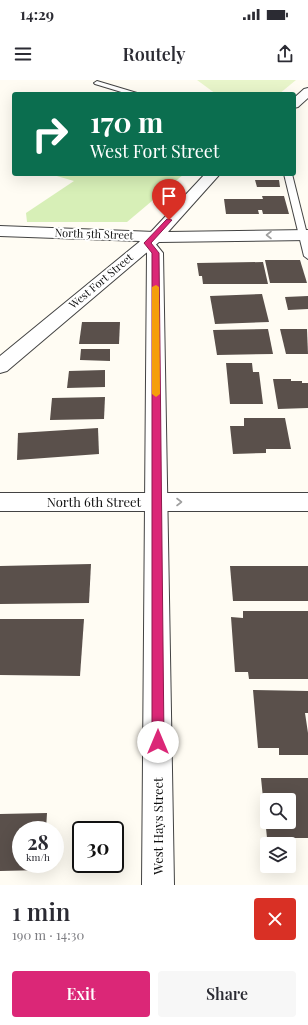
<!DOCTYPE html>
<meta charset="utf-8">
<style>
body{margin:0;font-family:"Playfair Display",serif;background:#f7f7f7;color:#2b2b33;height:100vh;display:flex;flex-direction:column;font-size:15px;white-space:nowrap}
*{box-sizing:border-box;margin:0}
p{font-size:13px;color:#7c7c81}
.icon{flex:none;width:22px;height:22px;fill:none;stroke:currentColor;stroke-width:2;stroke-linecap:round;stroke-linejoin:round}
.map{position:relative;height:805px;overflow:hidden}
.details{display:flex;flex-direction:column;background:#fff;flex:1}
.details>*{flex:none}
.hud{position:absolute;left:12px;top:12px;width:284px;height:84px;border-radius:4px;box-shadow:0 4px 16px #0002;background:#0b6e4f;color:#fff;overflow:hidden}
.fabs{position:absolute;left:260px;top:713px;display:grid;gap:8px}
.fabs a{display:grid;place-items:center;width:36px;height:36px;border-radius:4px;background:#fff;box-shadow:0 4px 16px #0002;font-size:20px}
.speed{position:absolute;left:12px;top:741px;display:flex;gap:8px;font-size:20px;font-weight:700;text-align:center}
.speed>*{display:grid;place-content:center;width:52px;height:52px;border-radius:50%;background:#fff;box-shadow:0 4px 16px #0002;line-height:1}
.speed small{font-size:10px;font-weight:400}
.speed .limit{border:2px solid #111;border-radius:6px;background:#fff;color:#111}
.pin{position:absolute;display:grid;place-items:center;width:34px;height:34px;color:#fff;margin:-41px -17px;border-radius:50% 50% 50% 0;rotate:-45deg;box-shadow:0 0 4px #0007}
.pin .icon{rotate:45deg}
.me{position:absolute;width:44px;margin:-22px;rotate:0deg;stroke-linejoin:round;filter:drop-shadow(0 0 3px #0008)}
.turn{display:flex;align-items:center;gap:14px;height:84px;padding:0 12px;font-size:18px}
.turn .icon{width:52px;height:52px;stroke-width:2.5}
.turn b{display:block;font-size:28px;line-height:34px}
.round{display:grid;place-items:center;flex:none;width:42px;height:42px;border-radius:4px;background:#f7f7f7}
.head{display:flex;align-items:center;justify-content:space-between;height:68px;padding:0 12px}
h1{font-size:24px;font-weight:600;line-height:30px}
.button{display:flex;gap:8px;margin-top:auto;padding:8px 12px}
.button a{flex:1;height:46px;border-radius:4px;background:#db2777;color:#fff;font-size:16px;font-weight:600;line-height:46px;text-align:center}
.button a+a{background:#f7f7f7;color:#2b2b33}
.status{display:flex;justify-content:space-between;align-items:center;height:28px;padding:0 20px;background:#fff;direction:ltr}
.status svg{height:11px;fill:currentColor}
header{display:flex;justify-content:space-between;align-items:center;height:52px;padding:0 12px;background:#fff;font-size:18px;font-weight:600}
.map>svg:first-child{display:block}
.green{fill:#d7efb7}
.pitch{fill:#e8f5ca}
.building{fill:#5a504b;fill-rule:evenodd}
.lines{fill:none;stroke-linecap:round;stroke-linejoin:round}
.service-casing{stroke:#434343;stroke-width:2}
.minor-casing{stroke:#434343;stroke-width:2}
.tertiary-casing{stroke:#434343;stroke-width:2}
.service{fill:#fff;fill-rule:evenodd}
.minor{fill:#fff;fill-rule:evenodd}
.tertiary{fill:#fff;fill-rule:evenodd}
.oneway{stroke:#9f9f9f}
.route{fill:#db2777;stroke:#8e194d}
.slow{fill:#f59e0b}
.labels{text-anchor:middle;stroke-width:4;stroke-linejoin:round;paint-order:stroke}
.far-street-label{font-size:11px;fill:#101010;stroke:#fff}
.street-label{font-size:13px;fill:#101010;stroke:#fff}
</style>
<div class="status"><b>14:29</b><svg viewBox="0 0 49 12"><path d="M0 12V9h3v3zM5 12V6h3v6zM10 12V3h3v9zM15 12V0h3v12zM26 1h20v11H26zM47 4h2v5h-2z"/></svg></div>
<header><svg class="icon" aria-label="menu" viewBox="0 0 24 24"><path d="M4 6h16M4 12h16M4 18h16"/></svg>Routely<svg class="icon" aria-label="share" viewBox="0 0 24 24"><path d="M12 15V3M7 8l5-5 5 5M5 13v7h14v-7"/></svg></header>
<div class="map">
<svg width="308" height="805" viewBox="0 0 308 805">
<rect width="100%" height="100%" fill="#fffcf3"/>
<polygon class="green" points="50,94 184,94 127,142 27,142 26,133 74,101"/>
<polygon class="pitch" points="197,0 296,0 279,14 216,14"/>
<g class="building">
<polygon points="255,100 279,100 280,107 257,107"/>
<polygon points="262,116 284,116 289,134 263,134 262,130 258,130 259,134 226,134 224,119 263,119"/>
<polygon points="265,180 300,180 307,203 270,203"/>
<polygon points="263,182 268,204 203,204 202,196 199,196 197,183"/>
<polygon points="262,214 269,242 215,244 210,216"/>
<polygon points="308,216 308,229 288,230 285,217"/>
<polygon points="82,242 120,242 119,264 79,264"/>
<polygon points="268,249 273,274 217,275 213,250"/>
<polygon points="280,249 307,249 308,274 286,274"/>
<polygon points="81,269 110,269 110,281 80,280"/>
<polygon points="226,283 252,283 253,292 259,292 263,324 230,324"/>
<polygon points="105,290 105,307 67,308 69,291"/>
<polygon points="273,299 291,299 291,301 302,301 302,303 308,303 308,328 278,329"/>
<polygon points="105,317 104,339 50,340 52,318"/>
<polygon points="244,338 285,338 291,369 266,369 266,373 233,374 230,346 244,346"/>
<polygon points="98,348 99,374 17,380 18,353"/>
<polygon points="91,484 89,523 0,524 0,486"/>
<polygon points="230,486 308,486 308,521 233,521"/>
<polygon points="243,531 308,531 308,599 249,599 248,592 235,592 231,537 243,538"/>
<polygon points="0,539 84,539 80,596 0,595"/>
<polygon points="253,610 308,611 308,633 305,633 308,653 308,675 279,675 279,668 258,668"/>
<path d="M261,698h47v60h-41zM267,720h22v22h-22z"/>
<polygon points="47,733 46,750 21,750 21,784 43,784 43,790 0,791 0,734"/>
</g>
<g class="lines">
<defs>
<g id="service">
<polygon points="97,1 137,13 138,14 128,14 95,4 94,3"/>
<polygon points="284,94 292,94 308,158 308,179 304,176"/>
</g>
<polygon id="minor" points="0,146 155,152 161,154 163,157 161,160 154,162 163,173 174,805 142,805 147,173 139,163 140,161 0,156"/>
<g id="tertiary">
<polygon points="308,8 308,18 298,27 294,28 294,18 304,9"/>
<polygon points="205,94 220,94 168,152 308,150 308,160 159,162 7,291 0,293 0,276 149,154"/>
<rect x="0" y="413" width="308" height="18"/>
</g>
</defs>
<use href="#service" class="service-casing"/>
<use href="#minor" class="minor-casing"/>
<use href="#tertiary" class="tertiary-casing"/>
<use href="#service" class="service"/>
<use href="#minor" class="minor"/>
<use href="#tertiary" class="tertiary"/>
</g>
<defs><path id="oneway-chevron" d="M-2-3.5L2.5 0L-2 3.5" fill="none" stroke-width="1.6" stroke-linecap="round" stroke-linejoin="round"/></defs>
<g class="oneway">
<use href="#oneway-chevron" transform="translate(269 155) rotate(180)"/>
<use href="#oneway-chevron" transform="translate(179 422)"/>
</g>
<polygon class="route" points="167,139 172,140 151,163 159,173 164,662 162,667 158,668 154,667 152,662 152,173 144,163"/>
<polygon class="slow" points="156,205 159,207 160,314 156,317 152,314 152,207"/>
<g class="labels">
<g class="far-street-label">
<text transform="translate(94 154) rotate(2)" y="4">North 5th Street</text>
<text transform="translate(101 201) rotate(-40)" y="4">West Fort Street</text>
</g>
<g class="street-label">
<text x="94" y="427">North 6th Street</text>
<text transform="translate(158 746) rotate(-90)" y="5">West Hays Street</text>
</g>
</g>
</svg>
<div class="fabs">
<a><svg class="icon" aria-label="search" viewBox="0 0 24 24"><circle cx="10" cy="10" r="6"/><path d="M15 15l6 6"/></svg></a>
<a><svg class="icon" aria-label="layers" viewBox="0 0 24 24"><path d="M12 4l9 5-9 5-9-5zM3 14l9 5 9-5"/></svg></a>
</div>
<div class="speed"><div>28<small>km/h</small></div><div class="limit">30</div></div>
<div class="pin" style="left:169px;top:140px;background:#d93025"><svg class="icon" aria-label="arrive" viewBox="0 0 24 24"><path d="M6 21V4h12l-3 4 3 4H6"/></svg></div>
<svg class="me" style="left:158px;top:662px" viewBox="-20 -20 40 40"><circle r="19" fill="#fff"/><path d="M0-13L10 11 0 6-10 11z" fill="#db2777"/></svg>
<div class="hud">
<div class="turn"><svg class="icon" aria-label="right" viewBox="0 0 24 24"><path d="M7 20v-9h11M14 6l5 5-5 5"/></svg><div><b>170 m</b>West Fort Street</div></div>
</div>
</div>
<section class="details">
<div class="head"><div><h1>1 min</h1><p>190 m · 14:30</p></div><a class="round" style="background:#d93025;color:#fff"><svg class="icon" aria-label="close" viewBox="0 0 24 24"><path d="M6 6l12 12M18 6L6 18"/></svg></a></div>
<div class="button"><a>Exit</a><a>Share</a></div>
</section>
